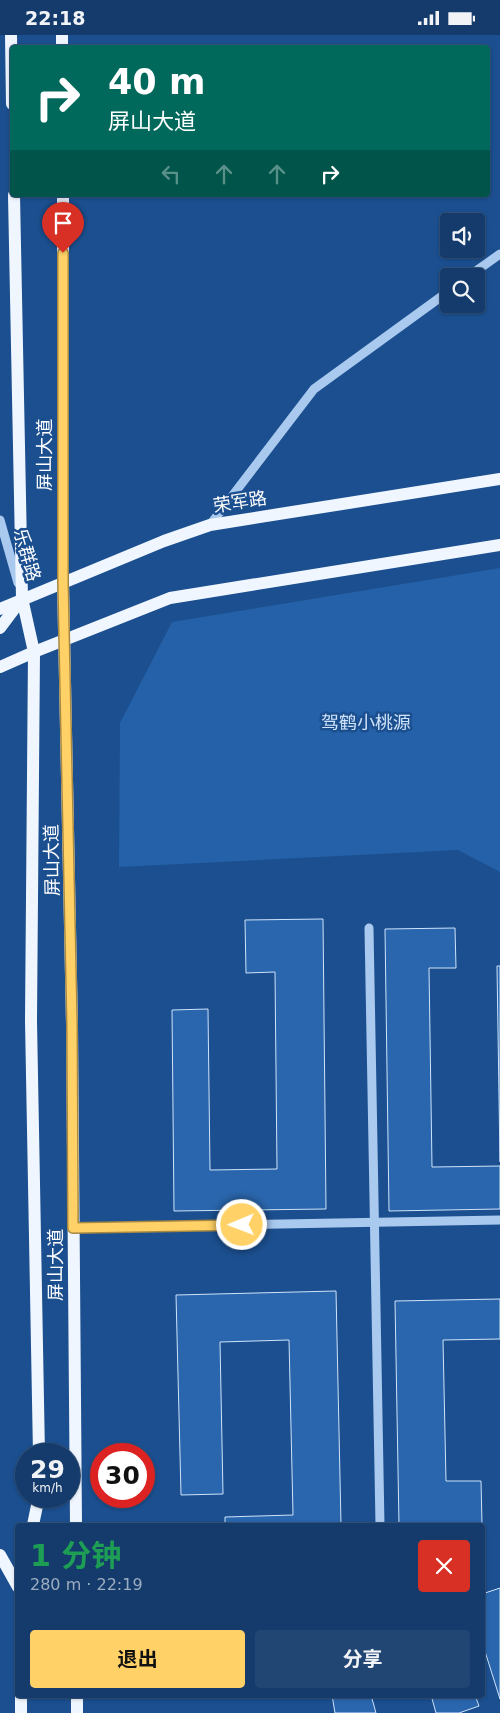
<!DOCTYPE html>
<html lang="zh">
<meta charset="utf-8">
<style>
body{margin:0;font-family:"DejaVu Sans","Noto Sans SC",sans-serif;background:#214673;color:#f1f3f6;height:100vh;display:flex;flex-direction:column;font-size:19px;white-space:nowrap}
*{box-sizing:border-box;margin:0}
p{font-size:16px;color:#9dadc1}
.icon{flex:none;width:28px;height:28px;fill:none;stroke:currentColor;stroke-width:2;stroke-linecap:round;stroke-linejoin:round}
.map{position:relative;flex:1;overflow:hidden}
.side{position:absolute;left:15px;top:1488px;width:470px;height:175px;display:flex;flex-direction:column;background:#143b6b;border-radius:5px;box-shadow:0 1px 4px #0004,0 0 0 1px #33557e}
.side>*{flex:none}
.banner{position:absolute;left:10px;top:10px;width:480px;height:152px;border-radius:5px;box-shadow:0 1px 4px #0004,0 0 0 1px #33557e;background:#00695c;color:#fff;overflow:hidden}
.tools{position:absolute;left:440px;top:178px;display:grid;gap:10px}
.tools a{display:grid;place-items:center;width:45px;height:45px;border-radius:5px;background:#143b6b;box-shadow:0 1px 4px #0004,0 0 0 1px #33557e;font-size:25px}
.speed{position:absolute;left:15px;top:1408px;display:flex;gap:10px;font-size:25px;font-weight:700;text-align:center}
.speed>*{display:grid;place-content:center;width:65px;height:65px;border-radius:50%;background:#143b6b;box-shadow:0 1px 4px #0004,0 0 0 1px #33557e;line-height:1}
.speed small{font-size:12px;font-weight:400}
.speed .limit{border:8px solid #d22;background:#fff;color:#111}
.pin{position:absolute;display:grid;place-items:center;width:42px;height:42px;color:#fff;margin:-51px -21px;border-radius:50% 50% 50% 0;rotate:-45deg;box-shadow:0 0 5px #0007}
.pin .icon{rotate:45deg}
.me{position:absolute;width:55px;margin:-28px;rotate:269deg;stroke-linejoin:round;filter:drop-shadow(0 0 4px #0008)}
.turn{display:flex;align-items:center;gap:18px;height:105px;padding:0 15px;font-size:22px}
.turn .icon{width:65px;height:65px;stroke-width:2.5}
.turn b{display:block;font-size:35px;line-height:42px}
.lanes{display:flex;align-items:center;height:48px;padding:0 15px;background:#0003;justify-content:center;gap:25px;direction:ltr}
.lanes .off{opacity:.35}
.round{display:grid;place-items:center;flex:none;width:52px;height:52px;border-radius:5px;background:#214673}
.overview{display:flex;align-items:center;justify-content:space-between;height:85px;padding:0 15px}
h1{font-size:30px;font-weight:700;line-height:38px;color:#1e9e55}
.action{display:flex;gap:10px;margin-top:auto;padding:10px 15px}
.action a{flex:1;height:58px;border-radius:5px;background:#ffd166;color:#111;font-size:20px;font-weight:700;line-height:58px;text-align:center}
.action a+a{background:#214673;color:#f1f3f6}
.status{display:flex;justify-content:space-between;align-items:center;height:35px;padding:0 25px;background:#143b6b;direction:ltr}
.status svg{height:14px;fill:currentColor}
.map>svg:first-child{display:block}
.green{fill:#2461a8}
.building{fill:#2a66ad;stroke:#cfe3fa}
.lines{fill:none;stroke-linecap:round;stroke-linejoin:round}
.minor{stroke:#a9c9ee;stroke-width:9}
.major{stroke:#f0f6ff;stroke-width:12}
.route-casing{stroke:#a68842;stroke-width:12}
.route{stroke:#ffd166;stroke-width:9}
.labels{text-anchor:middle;stroke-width:5;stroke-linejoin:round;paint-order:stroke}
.street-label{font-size:18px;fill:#fff;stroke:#1b4f8f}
.park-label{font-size:18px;fill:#cfe3fa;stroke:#1b4f8f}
</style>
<div class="status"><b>22:18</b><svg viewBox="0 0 49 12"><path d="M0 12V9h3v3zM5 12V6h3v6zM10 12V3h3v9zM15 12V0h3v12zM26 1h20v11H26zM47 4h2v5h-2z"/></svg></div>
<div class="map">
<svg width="500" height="1678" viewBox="0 0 500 1678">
<rect width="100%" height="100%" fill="#1b4f8f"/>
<polygon class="green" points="500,533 500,837 458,815 119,832 120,688 172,587"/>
<g class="building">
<polygon points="323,884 326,1174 174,1176 172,975 208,974 210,1135 277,1134 275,937 246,938 245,885"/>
<polygon points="455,893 456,933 429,933 432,1132 500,1131 500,1174 389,1176 385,894"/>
<polygon points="497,931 500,931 500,1127"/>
<polygon points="336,1256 341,1490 225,1490 225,1482 293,1480 289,1305 220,1307 223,1459 181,1460 176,1260"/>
<polygon points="500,1264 500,1304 443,1305 446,1446 481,1446 482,1490 399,1490 395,1266"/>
<polygon points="500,1553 500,1664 482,1607 482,1559"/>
<polygon points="332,1660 371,1660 376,1678 335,1678"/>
<polygon points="431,1660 475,1660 479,1671 459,1678 436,1678"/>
</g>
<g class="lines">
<g class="minor">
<polyline points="469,241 500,219"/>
<polyline points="0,485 18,548"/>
<polyline points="210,490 314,354 449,256"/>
<polyline points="369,893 380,1490"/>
<polyline points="73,1193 500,1185"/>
</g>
<g class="major">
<polyline points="11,0 12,69"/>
<polyline points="62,0 62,12"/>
<polyline points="14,160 22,563 34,617 31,986 39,1419"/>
<polyline points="63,160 63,547 72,990 76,1490"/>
<polyline points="0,574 164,506 210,490 500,444"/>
<polyline points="0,593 21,565"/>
<polyline points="0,632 34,617 170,563 500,510"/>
<polyline points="33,1490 39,1461"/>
<polyline points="0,1520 18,1552"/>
<polyline points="21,1660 21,1678"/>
<polyline points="77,1660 77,1678"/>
</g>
</g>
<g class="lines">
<defs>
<polyline id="route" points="63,218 63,547 72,990 73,1193 242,1190"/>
</defs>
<use href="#route" class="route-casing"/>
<use href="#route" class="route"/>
</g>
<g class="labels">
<g class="street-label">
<text transform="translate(45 420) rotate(-90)" y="6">屏山大道</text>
<text transform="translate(240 467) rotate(-9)" y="6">荣军路</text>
<text transform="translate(27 520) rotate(74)" y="6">乐群路</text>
<text transform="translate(52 825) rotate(-91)" y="6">屏山大道</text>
<text transform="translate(56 1230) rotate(-90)" y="6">屏山大道</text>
</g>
<g class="park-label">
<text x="366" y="694">驾鹤小桃源</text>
</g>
</g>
</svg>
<div class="tools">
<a><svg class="icon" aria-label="sound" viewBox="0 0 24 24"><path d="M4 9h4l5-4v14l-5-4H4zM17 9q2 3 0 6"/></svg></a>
<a><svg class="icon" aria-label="search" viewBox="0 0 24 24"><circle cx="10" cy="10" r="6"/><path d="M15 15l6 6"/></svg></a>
</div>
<div class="speed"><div>29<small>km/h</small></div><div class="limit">30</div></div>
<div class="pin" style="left:63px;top:218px;background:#d93025"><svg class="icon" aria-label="arrive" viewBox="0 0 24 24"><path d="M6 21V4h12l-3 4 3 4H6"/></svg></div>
<svg class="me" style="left:242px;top:1190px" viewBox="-20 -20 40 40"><circle r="17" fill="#ffd166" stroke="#fff" stroke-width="3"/><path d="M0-11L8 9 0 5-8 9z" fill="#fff"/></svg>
<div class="banner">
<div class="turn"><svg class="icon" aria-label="right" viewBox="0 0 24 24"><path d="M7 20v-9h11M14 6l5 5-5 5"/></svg><div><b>40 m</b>屏山大道</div></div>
<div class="lanes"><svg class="icon off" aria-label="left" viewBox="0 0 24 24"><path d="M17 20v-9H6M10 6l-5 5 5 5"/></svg><svg class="icon off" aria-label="ahead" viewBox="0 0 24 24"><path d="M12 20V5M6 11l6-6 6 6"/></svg><svg class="icon off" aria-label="ahead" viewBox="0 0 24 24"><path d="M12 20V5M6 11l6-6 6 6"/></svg><svg class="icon" aria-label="right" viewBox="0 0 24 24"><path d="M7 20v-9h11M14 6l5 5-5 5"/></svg></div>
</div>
<section class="side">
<div class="overview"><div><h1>1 分钟</h1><p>280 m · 22:19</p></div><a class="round" style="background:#d93025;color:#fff"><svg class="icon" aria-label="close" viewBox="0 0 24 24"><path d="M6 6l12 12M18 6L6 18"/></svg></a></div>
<div class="action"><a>退出</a><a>分享</a></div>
</section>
</div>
